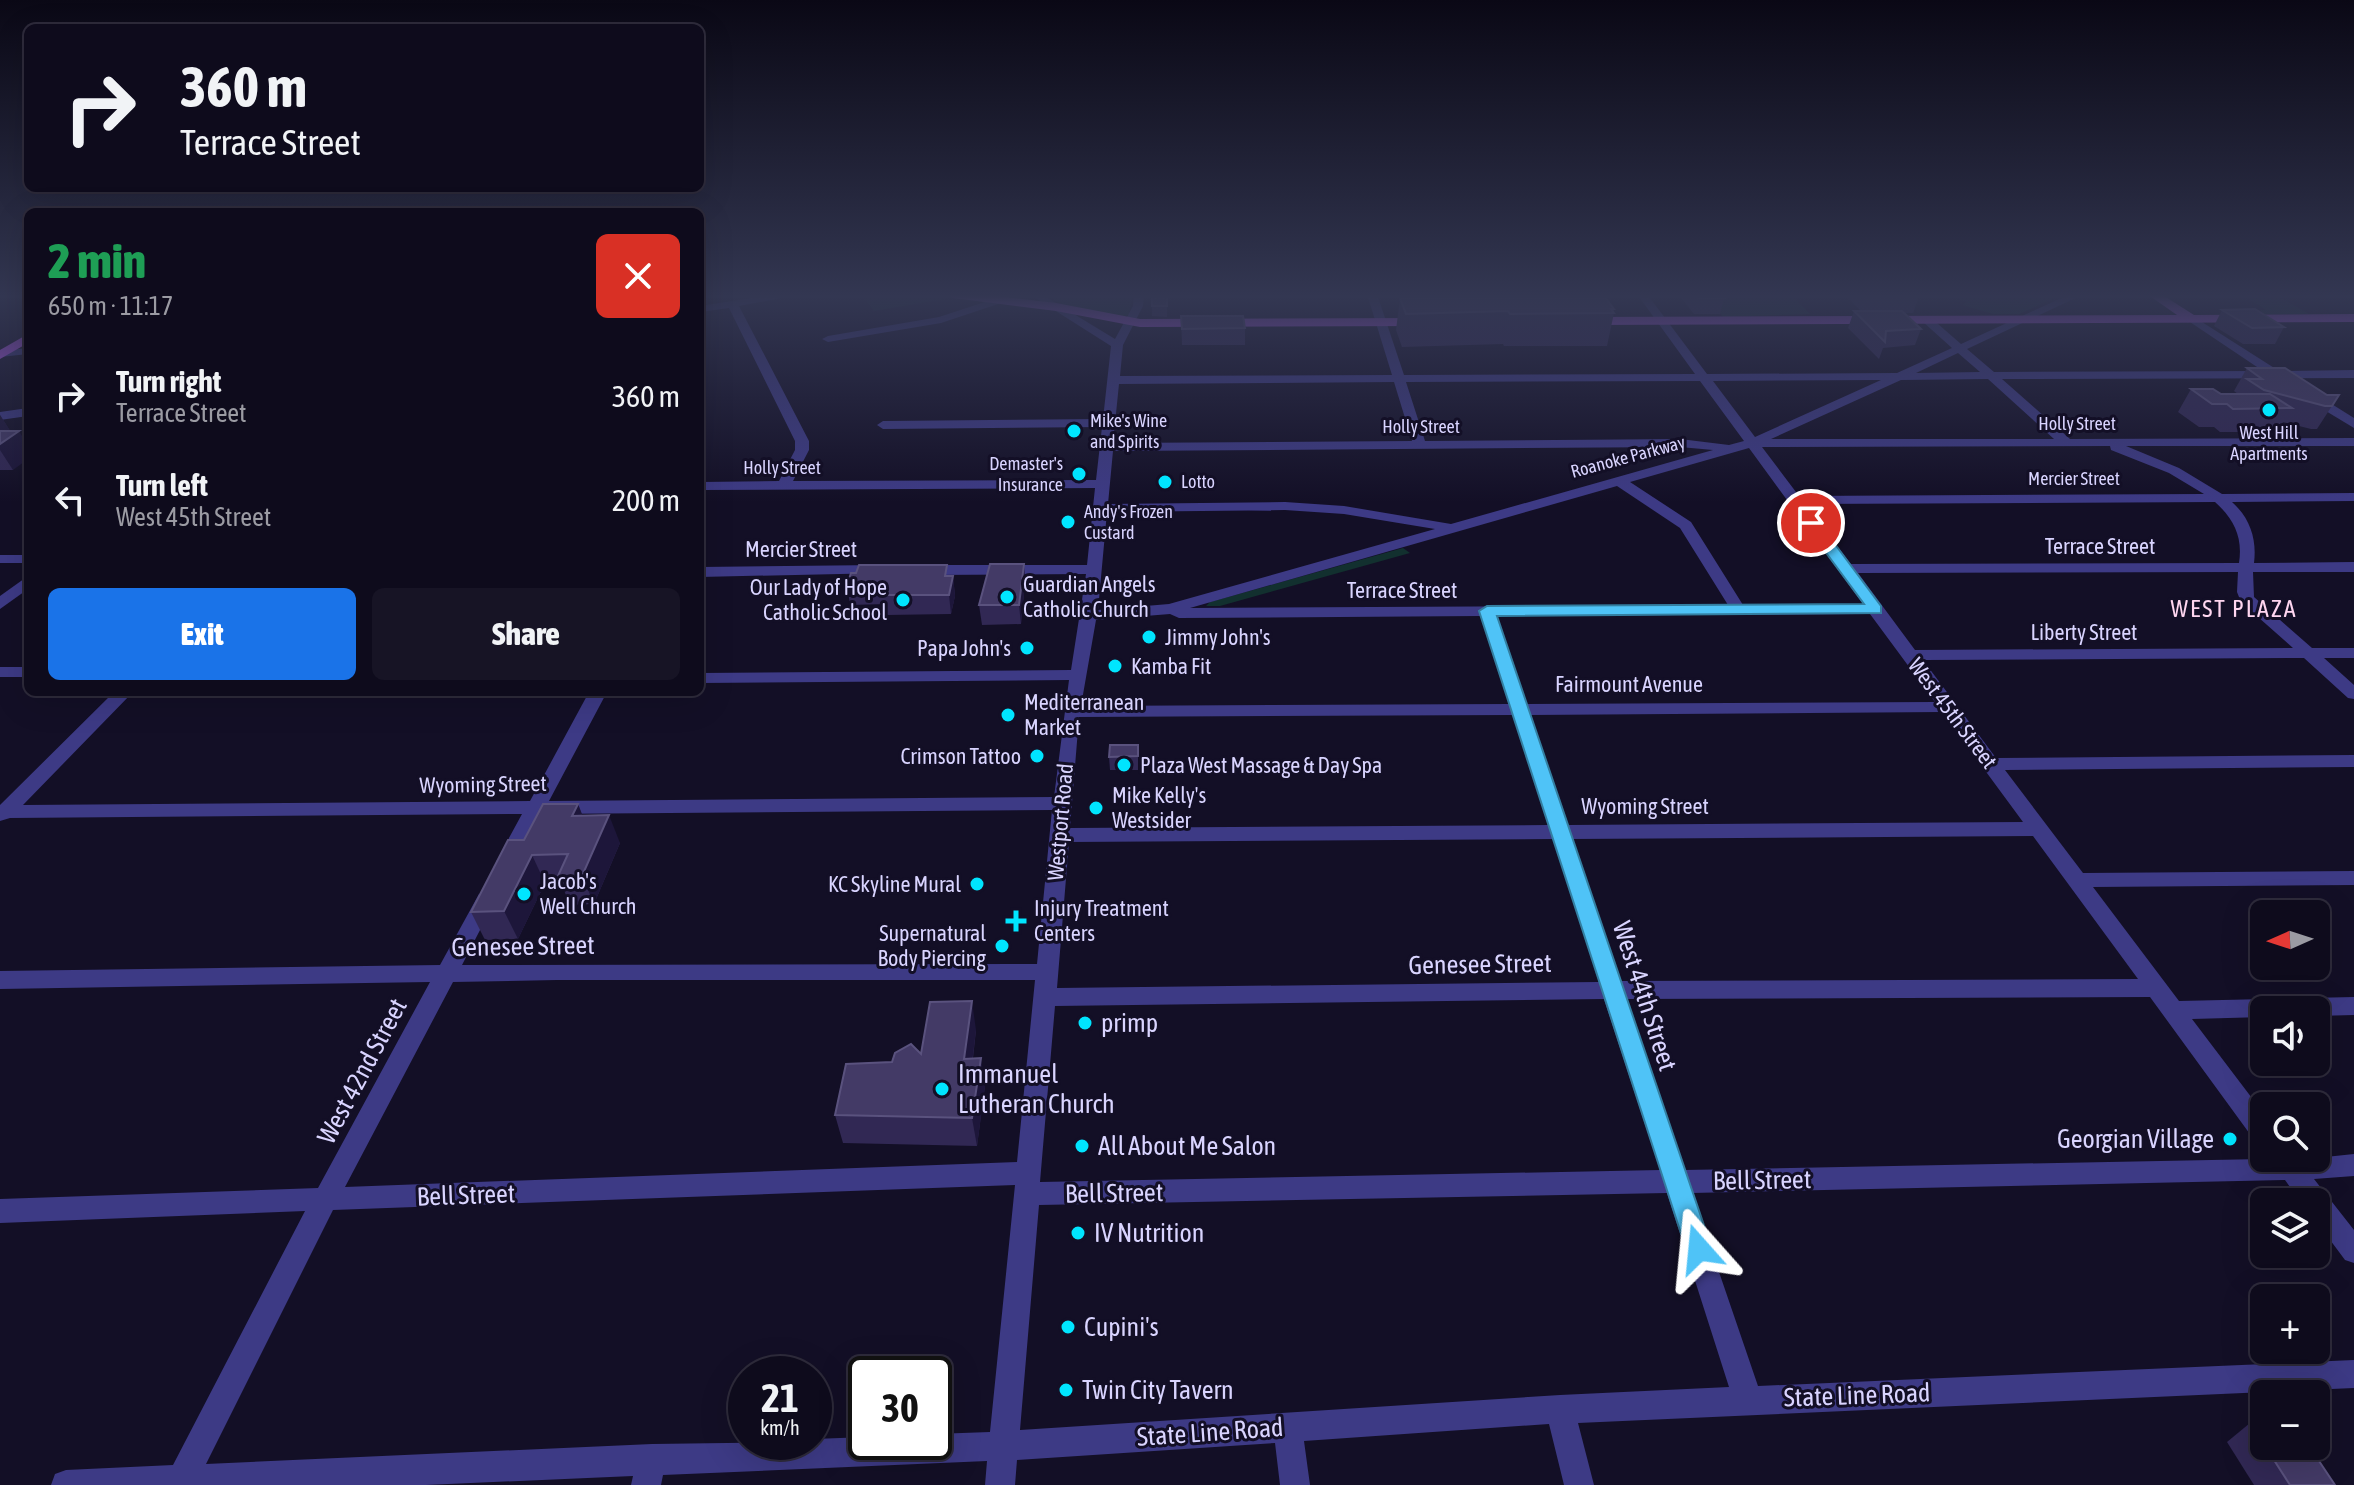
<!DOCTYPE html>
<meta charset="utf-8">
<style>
body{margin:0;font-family:"Asap Condensed",sans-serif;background:#171425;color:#f1f3f6;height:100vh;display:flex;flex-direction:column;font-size:30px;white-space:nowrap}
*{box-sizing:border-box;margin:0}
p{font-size:26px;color:#9b9ba3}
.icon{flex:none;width:44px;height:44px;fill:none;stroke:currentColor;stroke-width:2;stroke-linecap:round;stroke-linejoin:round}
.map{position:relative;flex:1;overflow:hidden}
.drawer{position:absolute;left:24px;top:208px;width:680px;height:488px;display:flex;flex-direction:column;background:#0e0b1c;border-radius:12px;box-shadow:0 8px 32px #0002,0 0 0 2px #2e2b3b}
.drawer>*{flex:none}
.guide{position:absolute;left:24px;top:24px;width:680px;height:168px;border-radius:12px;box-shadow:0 8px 32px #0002,0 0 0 2px #2e2b3b;background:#0e0b1c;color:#f1f3f6;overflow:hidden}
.needle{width:52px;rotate:267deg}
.fabs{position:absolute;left:2250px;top:900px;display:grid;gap:16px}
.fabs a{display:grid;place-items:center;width:80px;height:80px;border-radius:12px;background:#0e0b1c;box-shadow:0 8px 32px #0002,0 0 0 2px #2e2b3b;font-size:40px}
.speed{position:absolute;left:728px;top:1356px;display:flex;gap:16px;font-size:40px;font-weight:700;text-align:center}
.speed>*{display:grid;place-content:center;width:104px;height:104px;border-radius:50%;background:#0e0b1c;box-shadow:0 8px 32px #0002,0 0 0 2px #2e2b3b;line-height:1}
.speed small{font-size:20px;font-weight:400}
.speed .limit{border:4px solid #111;border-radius:12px;background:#fff;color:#111}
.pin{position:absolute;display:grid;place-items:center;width:68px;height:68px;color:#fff;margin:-34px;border:4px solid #fff;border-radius:50%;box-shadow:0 2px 8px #0007}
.me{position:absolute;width:88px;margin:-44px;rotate:342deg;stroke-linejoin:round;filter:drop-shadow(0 0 6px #0008)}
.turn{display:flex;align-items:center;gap:28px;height:168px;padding:0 24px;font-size:36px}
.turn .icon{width:104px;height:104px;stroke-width:2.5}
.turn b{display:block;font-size:56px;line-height:68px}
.round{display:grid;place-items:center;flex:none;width:84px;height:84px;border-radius:12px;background:#171425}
.overview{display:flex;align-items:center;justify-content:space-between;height:136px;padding:0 24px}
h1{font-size:48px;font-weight:800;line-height:60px;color:#1e9e55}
.action{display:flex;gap:16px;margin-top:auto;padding:16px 24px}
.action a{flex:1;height:92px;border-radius:12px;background:#1a73e8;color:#fff;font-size:32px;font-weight:800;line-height:92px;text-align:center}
.action a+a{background:#171425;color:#f1f3f6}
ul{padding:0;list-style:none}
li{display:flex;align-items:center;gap:24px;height:104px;padding:0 24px}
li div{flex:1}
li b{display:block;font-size:30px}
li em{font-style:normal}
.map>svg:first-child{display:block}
.green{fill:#12302f}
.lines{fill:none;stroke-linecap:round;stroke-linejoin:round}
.minor{fill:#3d3a85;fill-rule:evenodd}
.major{fill:#c25bff;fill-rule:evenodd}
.wall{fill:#312854}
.shaded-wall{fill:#1d163a}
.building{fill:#433a66;stroke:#5a527e;stroke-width:2}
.route{fill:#4fc3f7;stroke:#337fa1;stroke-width:2}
.poi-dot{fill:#00e5ff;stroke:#130f26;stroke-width:3}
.labels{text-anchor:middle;stroke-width:6;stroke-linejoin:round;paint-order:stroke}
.far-poi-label{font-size:18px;fill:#d9d4ff;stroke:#130f26;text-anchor:start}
.far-street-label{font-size:18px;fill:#d9d4ff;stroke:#130f26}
.street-label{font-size:22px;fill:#d9d4ff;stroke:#130f26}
.poi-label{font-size:22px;fill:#d9d4ff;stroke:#130f26;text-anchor:start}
.neighbourhood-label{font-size:24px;letter-spacing:2px;fill:#ffd6f0;stroke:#130f26}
.near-street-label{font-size:26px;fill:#d9d4ff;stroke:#130f26}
.near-poi-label{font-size:26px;fill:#d9d4ff;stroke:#130f26;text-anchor:start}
</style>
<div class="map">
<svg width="2354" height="1485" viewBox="0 0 2354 1485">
<rect width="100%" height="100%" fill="#130f26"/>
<g class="green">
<polygon points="861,294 935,294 951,298 874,311"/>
<polygon points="1044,294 1133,294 1129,314 1123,318 1063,305"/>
<polygon points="1704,294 1791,294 1810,314 1723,317"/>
<polygon points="1945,294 2064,294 2019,314 1993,314 1962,305 1966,302"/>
<polygon points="2241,294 2274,294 2309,314 2239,314 2262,313 2260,310 2266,310"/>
<polygon points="1403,548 1410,553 1220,606 1206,606 1210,602"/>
</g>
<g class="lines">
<g class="minor">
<path d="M777,294h26l-64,12 70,135v9l-16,31 303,-1 6,-53 -219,2 -6,-4 6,-4 220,-2 8,-73 -82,-52h12l74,45 18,-33 1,-12h10l-1,12 -20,39 -3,31 272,-1 -25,-81h10l27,81 291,-1 -58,-80h10l60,80 190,-1 55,-25 -30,-27v-4h8l31,27 109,-50h14l-117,55 27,23 269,-1 -76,-51v-4l4,-1 88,56 75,-1v8l-352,1 68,60 284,-1v8h-228l53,22 43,26 132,-1v8l-122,1c18,16 25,37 22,61l100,-1v10h-101l1,25 58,51h42v10h-30l30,27v14l-6,-1 -44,-40 -381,2 73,98 358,-3v12l-349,3 78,103 271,-2v14l-261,2 86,114 175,-4v18l-38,1v-6h-52v7l-72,2 72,95v30l-9,-3 -105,-144 -524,2 58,171 632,-12 38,-4v22l-40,3 40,51v33l-9,-3 -29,-39v-19h-15l-16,-22 -593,13 66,193 596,-26v28l-776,35 16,62h-30l-15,-61 -245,17 6,44h-30l-5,-42 -258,17 -2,25h-30l2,-24 -324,14 -2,10h-30l2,-9 -207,9h-375l4,-11 11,-4 107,-5 132,-254 -305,12v-24l318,-11 112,-206 -430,7v-18l440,-6 39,-71h14l3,5 -34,66 575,-1 15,-154 -510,4 -29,53h-14l-3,-5 26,-48 -512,4 -10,3v-16l114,-113h19l-110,113 507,-4 59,-109h18l-58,109 505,-4 15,-117 -369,3v-10l371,-3 15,-96 -160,1 -8,-5 8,-5h161l8,-77 -395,2v-8l79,-1 16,-31v-9l-66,-133 -29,4v-6zM1958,353l22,19 -64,1zM1988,379l66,60h-283l130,-59zM1881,380l-126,57 -42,-56zM1700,381l44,60 -15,4 -49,-6 -255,2 -19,-59zM1394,382l18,59 -299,2 6,-59zM2110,446l1,4 58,23 35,21 -405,2 -37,-49zM1680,447l33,3 -262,74 -107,-18 -59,-4 -177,2 5,-53zM1749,448l114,156 -120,1 -52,-83 -61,-40zM1617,486l63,42 48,77 -538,3zM2215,502c19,17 28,35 24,61l-388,1 -46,-60zM1285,510l59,4 91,15 -266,75 -71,6 9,-98zM2238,572l-1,20 4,10 52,46 -378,2 -57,-77zM1170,614l9,4 302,-2 28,88 -428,2 15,-86zM1870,614l65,88 -409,2 -29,-88zM1942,712l81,110 -455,3 -38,-110zM1513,715l35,110 -478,3 9,-111zM2033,836l105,143 -518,2 -48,-142zM1553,839l46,143 -542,6 12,-146zM557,980h478l-18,182 -672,25 108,-205zM1604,999l56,171 -620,12 15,-176zM1015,1185l-25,247 -56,2v8h-68v-5l-52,2v3l-162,2 -446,20 127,-254zM1667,1193l62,194 -169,8 -540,35 19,-225z"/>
<polygon points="1000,297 1005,300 1004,302 941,323 828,342 822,339 828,336 939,317"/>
<polygon points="28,348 28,354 0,357 0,351"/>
<polygon points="2306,393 2314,393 2354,418 2354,428 2306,399"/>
<polygon points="28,408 28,416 0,420 0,412"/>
<rect x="0" y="555" width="28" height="8"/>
<polygon points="880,565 885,567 885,573 700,577 700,567"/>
<polygon points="28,576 28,589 0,609 0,596"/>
<rect x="0" y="667" width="28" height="10"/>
</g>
<g class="major">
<polygon points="947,294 981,294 1056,303 1140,319 1422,318 1428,322 1422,326 1140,327 1056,311 953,298"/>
<polygon points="2147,294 2161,294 2194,315 2354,314 2354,322 1586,325 1580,321 1586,317 2177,315"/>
<polygon points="28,334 28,343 0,359 0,350"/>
</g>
</g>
<g class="wall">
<polygon points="1678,294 1720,294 1724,298 1720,314 1694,314"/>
<polygon points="1844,294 1920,294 1913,313 1904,313 1921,329 1915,345 1883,348 1879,359 1848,328 1854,311 1861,311"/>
<polygon points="1152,296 1167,296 1167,317 1152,316"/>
<polygon points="1400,298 1614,309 1614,313 1607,346 1504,346 1503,344 1402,347 1396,330"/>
<polygon points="2222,310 2284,327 2275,344 2243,344 2214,326"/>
<polygon points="1181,316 1245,328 1245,345 1182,345"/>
<polygon points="2247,368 2327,395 2339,395 2317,429 2311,429 2283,422 2278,432 2220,432 2214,427 2199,427 2178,412 2191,389 2221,394 2238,394 2234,391"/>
<polygon points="0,415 10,431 13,470 0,470"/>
<polygon points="1024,564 1025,584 1021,624 982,625 979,605"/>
<polygon points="953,576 955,596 951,614 887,615 886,604 850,605 847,585"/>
<polygon points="1138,745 1138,770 1110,770 1109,757"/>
<polygon points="578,804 582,815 620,843 594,904 570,905 561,883 545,883 518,939 485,940 471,912 524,840"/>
<polygon points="976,1030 973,1058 985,1086 977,1146 843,1143 835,1115 892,1062 921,1054"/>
<polygon points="2250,1423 2335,1485 2254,1485 2227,1442"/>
</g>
<g class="shaded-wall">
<polygon points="0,415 11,432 0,439"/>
<polygon points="19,431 28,446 28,459 13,470 0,450 0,444"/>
<polygon points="1024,564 1025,584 1021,624 1019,605"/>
<polygon points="953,576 955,596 951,614 949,595"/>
<polygon points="578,804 589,832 572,816"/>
<polygon points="609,815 620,843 594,904 582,876"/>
<polygon points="532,855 545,883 518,939 504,911"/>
<polygon points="972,1001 976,1030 969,1087 964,1059"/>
<polygon points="981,1058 985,1086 977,1146 972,1118"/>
</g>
<g class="building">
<polygon points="1694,294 1720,294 1724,298 1698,298"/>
<rect x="1152" y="296" width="15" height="10"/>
<polygon points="1605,297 1614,309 1611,309 1614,313 1510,314 1508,311 1406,314 1400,298"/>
<polygon points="2255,309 2284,327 2252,328 2222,310"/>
<polygon points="1854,311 1902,311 1921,329 1886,331 1885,342"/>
<polygon points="1181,316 1243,316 1245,328 1182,329"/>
<polygon points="2247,368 2285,368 2327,395 2339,395 2332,406 2325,406 2264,390 2247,379 2262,379"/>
<polygon points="2191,389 2213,389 2221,394 2270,394 2292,408 2233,409 2227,404 2212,404"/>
<polygon points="0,431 19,431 0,444"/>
<polygon points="990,564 1024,564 1019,605 979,605"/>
<polygon points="859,565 947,565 945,576 953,576 949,595 884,595 887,585 847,585 851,573 856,573"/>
<polygon points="1110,745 1138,745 1138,756 1109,757"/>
<polygon points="543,804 578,804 572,816 609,815 582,876 558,876 568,854 532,855 504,911 471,912 508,840 524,840"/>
<polygon points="972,1001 964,1059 981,1058 972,1118 835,1115 846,1064 892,1062 895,1053 911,1044 921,1054 930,1002"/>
<polygon points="2264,1422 2264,1445 2250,1423"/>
<polygon points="2265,1446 2309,1446 2335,1485 2290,1485"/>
</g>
<linearGradient id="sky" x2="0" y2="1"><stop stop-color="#0a0815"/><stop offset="0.59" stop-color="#333752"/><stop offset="1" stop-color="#333752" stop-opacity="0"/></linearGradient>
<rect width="2354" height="502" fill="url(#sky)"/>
<polygon class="route" points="1811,518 1817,520 1881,606 1881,613 1497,616 1712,1249 1708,1258 1699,1262 1690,1258 1686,1249 1479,611 1487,606 1864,604 1804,523"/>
<g class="poi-dot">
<circle cx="2269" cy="410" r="8"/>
<circle cx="1074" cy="431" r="8"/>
<circle cx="1079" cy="474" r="8"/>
<circle cx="1165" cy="482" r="8"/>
<circle cx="1068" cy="522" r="8"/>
<circle cx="1007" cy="597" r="8"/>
<circle cx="903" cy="600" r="8"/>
<circle cx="1149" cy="637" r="8"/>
<circle cx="1027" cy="648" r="8"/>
<circle cx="1115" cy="666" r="8"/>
<circle cx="1008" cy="715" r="8"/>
<circle cx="1037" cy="756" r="8"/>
<circle cx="1124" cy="765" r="8"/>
<circle cx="1096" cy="808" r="8"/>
<circle cx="977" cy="884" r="8"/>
<circle cx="524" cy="894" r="8"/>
<path d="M1012 909h8v8h8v8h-8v8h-8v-8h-8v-8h8z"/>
<circle cx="1002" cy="946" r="8"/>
<circle cx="1085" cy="1023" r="8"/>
<circle cx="942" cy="1089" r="8"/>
<circle cx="2230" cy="1139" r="8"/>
<circle cx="1082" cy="1146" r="8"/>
<circle cx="1078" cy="1233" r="8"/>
<circle cx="1068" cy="1327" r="8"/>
<circle cx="1066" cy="1390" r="8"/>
</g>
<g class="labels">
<g class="far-poi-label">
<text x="1090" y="427">Mike's Wine<tspan x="1090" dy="21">and Spirits</tspan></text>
<text x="2269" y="439" text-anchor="middle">West Hill<tspan x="2269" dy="21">Apartments</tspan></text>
<text x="1063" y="470" text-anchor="end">Demaster's<tspan x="1063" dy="21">Insurance</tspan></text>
<text x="1181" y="488">Lotto</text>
<text x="1084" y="518">Andy's Frozen<tspan x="1084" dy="21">Custard</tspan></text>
</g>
<g class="far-street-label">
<text x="2077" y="430">Holly Street</text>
<text x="1421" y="433">Holly Street</text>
<text transform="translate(1628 457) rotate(-15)" y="6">Roanoke Parkway</text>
<text x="782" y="474">Holly Street</text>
<text x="2074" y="485">Mercier Street</text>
</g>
<g class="street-label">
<text x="2100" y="554">Terrace Street</text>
<text x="801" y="557">Mercier Street</text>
<text x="1402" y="598">Terrace Street</text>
<text x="2084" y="640">Liberty Street</text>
<text x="1629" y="692">Fairmount Avenue</text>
<text transform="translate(1953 713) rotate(53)" y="8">West 45th Street</text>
<text transform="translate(483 784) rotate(-1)" y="8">Wyoming Street</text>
<text x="1645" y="814">Wyoming Street</text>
<text transform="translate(1060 822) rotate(-85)" y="8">Westport Road</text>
</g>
<g class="poi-label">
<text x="1023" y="592">Guardian Angels<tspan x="1023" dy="25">Catholic Church</tspan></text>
<text x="887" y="595" text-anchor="end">Our Lady of Hope<tspan x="887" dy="25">Catholic School</tspan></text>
<text x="1165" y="645">Jimmy John's</text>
<text x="1011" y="656" text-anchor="end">Papa John's</text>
<text x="1131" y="674">Kamba Fit</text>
<text x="1024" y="710">Mediterranean<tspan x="1024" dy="25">Market</tspan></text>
<text x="1021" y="764" text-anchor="end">Crimson Tattoo</text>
<text x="1140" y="773">Plaza West Massage &amp; Day Spa</text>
<text x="1112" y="803">Mike Kelly's<tspan x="1112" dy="25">Westsider</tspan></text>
<text x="540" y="889">Jacob's<tspan x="540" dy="25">Well Church</tspan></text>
<text x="961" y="892" text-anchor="end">KC Skyline Mural</text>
<text x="1034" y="916">Injury Treatment<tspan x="1034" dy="25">Centers</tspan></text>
<text x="986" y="941" text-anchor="end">Supernatural<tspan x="986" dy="25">Body Piercing</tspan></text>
</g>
<g class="neighbourhood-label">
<text x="2234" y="617">WEST PLAZA</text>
</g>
<g class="near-street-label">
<text transform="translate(523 946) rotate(-1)" y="9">Genesee Street</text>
<text transform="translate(1480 964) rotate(-1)" y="9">Genesee Street</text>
<text transform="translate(1645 996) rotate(72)" y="9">West 44th Street</text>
<text transform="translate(362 1071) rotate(-62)" y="9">West 42nd Street</text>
<text transform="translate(1762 1180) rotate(-1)" y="9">Bell Street</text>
<text transform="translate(1114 1193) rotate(-1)" y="9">Bell Street</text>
<text transform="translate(466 1195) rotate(-2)" y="9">Bell Street</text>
<text transform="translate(1857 1395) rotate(-2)" y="9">State Line Road</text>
<text transform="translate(1210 1432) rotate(-4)" y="9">State Line Road</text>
</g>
<g class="near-poi-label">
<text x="1101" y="1032">primp</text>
<text x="958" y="1083">Immanuel<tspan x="958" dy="30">Lutheran Church</tspan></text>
<text x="2214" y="1148" text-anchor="end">Georgian Village</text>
<text x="1098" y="1155">All About Me Salon</text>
<text x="1094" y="1242">IV Nutrition</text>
<text x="1084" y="1336">Cupini's</text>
<text x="1082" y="1399">Twin City Tavern</text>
</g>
</g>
</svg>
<div class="fabs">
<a><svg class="needle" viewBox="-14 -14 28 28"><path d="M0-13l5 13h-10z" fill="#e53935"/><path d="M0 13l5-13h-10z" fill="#9b9ba3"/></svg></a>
<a><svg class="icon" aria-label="sound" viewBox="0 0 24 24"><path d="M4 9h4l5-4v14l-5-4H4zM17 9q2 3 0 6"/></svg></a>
<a><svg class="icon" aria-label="search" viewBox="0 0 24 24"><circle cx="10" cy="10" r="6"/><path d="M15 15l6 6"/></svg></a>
<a><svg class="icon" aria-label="layers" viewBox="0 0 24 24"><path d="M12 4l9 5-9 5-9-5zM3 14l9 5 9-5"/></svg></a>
<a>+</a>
<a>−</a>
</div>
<div class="speed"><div>21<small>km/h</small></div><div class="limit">30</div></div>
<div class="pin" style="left:1811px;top:523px;background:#d93025"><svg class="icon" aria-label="arrive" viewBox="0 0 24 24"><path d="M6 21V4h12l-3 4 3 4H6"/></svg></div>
<svg class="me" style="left:1699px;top:1249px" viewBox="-20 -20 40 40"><path d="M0-17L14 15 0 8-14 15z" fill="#4fc3f7" stroke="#fff" stroke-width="4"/></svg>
<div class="guide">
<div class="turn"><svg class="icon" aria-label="right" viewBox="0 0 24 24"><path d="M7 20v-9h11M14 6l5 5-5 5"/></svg><div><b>360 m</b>Terrace Street</div></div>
</div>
<section class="drawer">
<div class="overview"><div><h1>2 min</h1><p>650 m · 11:17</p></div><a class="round" style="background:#d93025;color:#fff"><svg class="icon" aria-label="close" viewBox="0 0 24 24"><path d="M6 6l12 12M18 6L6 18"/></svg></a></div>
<ul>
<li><svg class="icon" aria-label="right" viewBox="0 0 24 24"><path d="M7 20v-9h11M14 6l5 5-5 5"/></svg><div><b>Turn right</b><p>Terrace Street</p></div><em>360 m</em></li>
<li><svg class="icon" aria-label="left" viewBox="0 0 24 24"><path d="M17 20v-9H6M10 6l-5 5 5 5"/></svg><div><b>Turn left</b><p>West 45th Street</p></div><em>200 m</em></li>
</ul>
<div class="action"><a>Exit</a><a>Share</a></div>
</section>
</div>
